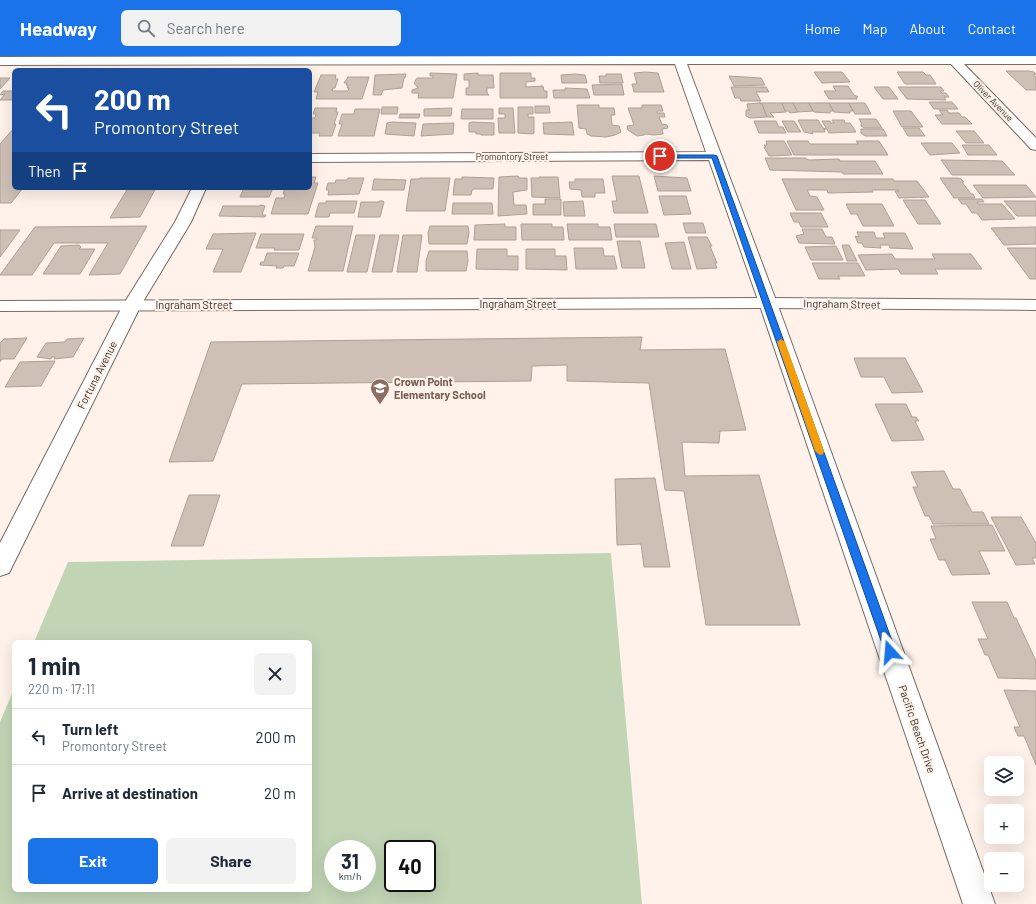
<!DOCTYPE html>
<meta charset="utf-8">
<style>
body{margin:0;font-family:Barlow,sans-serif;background:#f2f2f3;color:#1f2937;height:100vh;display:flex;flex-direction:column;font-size:15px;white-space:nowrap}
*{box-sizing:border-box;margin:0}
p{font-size:13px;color:#747a83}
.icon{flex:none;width:22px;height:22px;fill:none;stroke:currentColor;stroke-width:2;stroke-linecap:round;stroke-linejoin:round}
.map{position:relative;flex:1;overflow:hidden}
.details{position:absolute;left:12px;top:584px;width:300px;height:252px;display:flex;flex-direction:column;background:#fff;border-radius:6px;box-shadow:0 4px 16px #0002}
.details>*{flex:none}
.top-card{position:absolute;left:12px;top:12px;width:300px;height:122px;border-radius:6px;box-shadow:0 4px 16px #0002;background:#1a4fa0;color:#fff;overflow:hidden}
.fabs{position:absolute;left:984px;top:700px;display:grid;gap:8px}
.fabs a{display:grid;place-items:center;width:40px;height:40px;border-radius:6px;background:#fff;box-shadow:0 4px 16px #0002;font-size:20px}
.speed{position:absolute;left:324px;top:784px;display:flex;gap:8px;font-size:20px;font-weight:700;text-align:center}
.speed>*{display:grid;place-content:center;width:52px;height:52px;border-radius:50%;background:#fff;box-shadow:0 4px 16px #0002;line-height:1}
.speed small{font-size:10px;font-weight:400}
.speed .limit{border:2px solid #111;border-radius:6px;background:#fff;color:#111}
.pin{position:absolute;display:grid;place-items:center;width:34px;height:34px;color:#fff;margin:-17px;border:2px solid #fff;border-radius:50%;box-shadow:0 1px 4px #0007}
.me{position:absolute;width:44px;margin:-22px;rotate:341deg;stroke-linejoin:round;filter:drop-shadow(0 0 3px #0008)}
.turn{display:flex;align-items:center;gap:14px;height:84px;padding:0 16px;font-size:18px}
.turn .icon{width:52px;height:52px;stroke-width:2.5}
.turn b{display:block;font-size:28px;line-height:34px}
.then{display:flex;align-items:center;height:38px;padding:0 16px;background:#0003;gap:8px;font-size:15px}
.round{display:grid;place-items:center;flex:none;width:42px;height:42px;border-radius:6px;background:#f2f2f3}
.head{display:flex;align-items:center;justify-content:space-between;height:68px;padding:0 16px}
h1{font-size:24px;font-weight:700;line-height:30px}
.button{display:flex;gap:8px;margin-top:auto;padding:8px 16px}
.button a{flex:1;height:46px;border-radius:6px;background:#1a73e8;color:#fff;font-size:16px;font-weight:700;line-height:46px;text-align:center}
.button a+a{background:#f2f2f3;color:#1f2937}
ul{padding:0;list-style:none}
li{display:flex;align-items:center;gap:12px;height:56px;padding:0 16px;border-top:1px solid #e0e1e3}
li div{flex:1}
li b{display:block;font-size:15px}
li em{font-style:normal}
header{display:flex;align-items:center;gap:24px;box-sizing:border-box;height:56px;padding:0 20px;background:#1a73e8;color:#fff}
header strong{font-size:19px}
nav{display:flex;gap:22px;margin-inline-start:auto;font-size:14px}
.search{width:280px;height:36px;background:#f2f2f3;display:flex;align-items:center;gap:10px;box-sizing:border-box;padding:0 14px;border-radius:6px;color:#747a83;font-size:15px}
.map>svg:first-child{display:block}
.green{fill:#c1d5b5;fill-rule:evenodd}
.building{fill:#cfc0b6;stroke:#afa096}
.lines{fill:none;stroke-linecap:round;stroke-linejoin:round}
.minor-casing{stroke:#786b62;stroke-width:2}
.major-casing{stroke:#786b62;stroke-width:2}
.minor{fill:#fff;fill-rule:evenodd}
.major{fill:#fff;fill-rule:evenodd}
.route{fill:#1a73e8;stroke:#114b97}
.slow{fill:#f59e0b}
.labels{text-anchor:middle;stroke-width:4;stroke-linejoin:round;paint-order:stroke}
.far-street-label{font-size:9px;fill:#35302c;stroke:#fff2ea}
.street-label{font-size:11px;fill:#35302c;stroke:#fff2ea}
.education-label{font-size:11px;font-weight:bold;fill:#785e54;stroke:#fff2ea;text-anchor:start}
</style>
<header>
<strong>Headway</strong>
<div class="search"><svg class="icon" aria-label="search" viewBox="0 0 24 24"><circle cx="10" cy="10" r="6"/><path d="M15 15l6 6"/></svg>Search here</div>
<nav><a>Home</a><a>Map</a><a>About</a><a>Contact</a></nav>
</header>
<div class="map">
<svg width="1036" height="848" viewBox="0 0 1036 848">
<rect width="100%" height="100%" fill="#fff2ea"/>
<path class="green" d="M611,497l31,351h-642v-182l14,-33v201h296v-248h-276l34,-80zM333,793h34v34h-34zM393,793h34v34h-34z"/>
<g class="building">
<polygon points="1006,15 1029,15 1034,16 1036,18 1033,19 1036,21 1036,34 1026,34"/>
<polygon points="645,16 658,17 664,36 634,36 632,28 637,28 634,17"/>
<polygon points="814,16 842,16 850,26 822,27"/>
<polygon points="897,16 923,16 926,19 930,19 936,28 905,28"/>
<polygon points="430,17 457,18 453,42 418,42 419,37 412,37 412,34 418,32 414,27 417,22 433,22 433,20 430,20"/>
<polygon points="478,17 478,19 493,19 494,32 487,32 487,37 489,39 466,39 466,32 469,32 469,24 464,24 464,18"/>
<polygon points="500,17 531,17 531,22 535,22 535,25 526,26 526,31 543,30 544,35 547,35 547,42 500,42"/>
<polygon points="406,18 405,22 404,22 402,32 383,34 381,39 373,39 375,19"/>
<polygon points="575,18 585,19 587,27 562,27 561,19"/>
<polygon points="606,18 621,18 623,27 600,27 599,20 606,20"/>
<polygon points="321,19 336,19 335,23 338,23 335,32 333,32 332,35 348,35 349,32 347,32 348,29 346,29 347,27 344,27 348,21 369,21 362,43 316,43 318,36 314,36"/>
<polygon points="729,20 761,22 765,29 734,30"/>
<polygon points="0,22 10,22 0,33"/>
<polygon points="622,28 624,39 594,39 592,29"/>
<polygon points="833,30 848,30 854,39 858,41 856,41 857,43 829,43 824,35 836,35"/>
<polygon points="731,31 766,31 769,36 756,36 761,45 741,45 740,42 735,42"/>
<polygon points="874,31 889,31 898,43 883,43"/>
<polygon points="898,31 941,31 944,35 940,35 942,37 946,37 949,41 944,41 946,44 907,43"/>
<polygon points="565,32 587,33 590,42 554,42 553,34 565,34"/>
<polygon points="3,35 14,35 14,44 0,44 5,38 0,39"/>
<polygon points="929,46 952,46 958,53 934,53"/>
<polygon points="759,47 762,48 767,61 750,62 746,60 746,54 750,54 748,53 747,48"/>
<polygon points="759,47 782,47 786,56 770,57 774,61 767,61 762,48"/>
<polygon points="782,47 793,47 798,56 790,57 789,55 785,55"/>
<polygon points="793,47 809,47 813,55 798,56"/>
<polygon points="809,47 829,47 833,55 830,55 830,57 814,56"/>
<polygon points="829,47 849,47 853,55 850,55 850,57 834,56"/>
<polygon points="849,47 865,47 871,58 855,58"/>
<polygon points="577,49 599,49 599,52 614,52 615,59 611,59 612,69 619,70 621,76 615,79 606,81 591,80 587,78 586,73 579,72"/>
<polygon points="642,49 661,49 663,55 657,55 657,57 664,57 665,61 659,61 662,68 667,69 668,72 662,73 663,78 654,79 646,78 644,79 637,80 628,74 627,70 634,69 628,52 642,52"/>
<polygon points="535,50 549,50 550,57 535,57"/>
<polygon points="382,51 398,51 397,58 381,58"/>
<polygon points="518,51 533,51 533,58 528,58 528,61 534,61 534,77 532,78 518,77"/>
<polygon points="315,52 337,52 336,56 338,56 334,68 336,68 332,80 319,80 320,77 310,77 311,68 310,66 311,62 315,62 316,58 313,58"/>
<polygon points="452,52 451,60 424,60 424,53"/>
<polygon points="499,52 513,52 515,77 499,77 498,62 505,62 505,58 499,58"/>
<polygon points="355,53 380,53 374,80 338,80 342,68 339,68 342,58 354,58"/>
<polygon points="462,53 493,53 493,63 461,63"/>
<polygon points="939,54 947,54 949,57 959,57 962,61 965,61 972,68 942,68 935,59 943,59"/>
<polygon points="893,55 911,55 923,71 902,71"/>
<polygon points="400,58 420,58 419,62 399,62"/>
<polygon points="859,63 876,63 882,72 864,72 861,70 861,68 862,68"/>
<polygon points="798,64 818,64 823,72 826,73 824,73 825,76 812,76 813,78 804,76"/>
<polygon points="832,64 844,64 845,67 850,67 856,76 829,77 822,65 830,65 831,67 834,67"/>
<polygon points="754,65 776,65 779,71 783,71 786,77 759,77"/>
<polygon points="782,65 794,65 801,76 788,76"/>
<polygon points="392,66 416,67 414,80 385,78 387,67"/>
<polygon points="472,66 494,67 494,79 481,79 481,78 476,78 476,76 469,76 469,67"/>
<polygon points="572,66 574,79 544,78 543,67"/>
<polygon points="454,67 453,78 421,80 423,68"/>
<polygon points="14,72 14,132 23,132 11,147 0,147 0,88"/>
<polygon points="903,72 919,72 925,80 908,80"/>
<polygon points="861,73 883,73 887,80 865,80 861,77"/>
<polygon points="956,75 974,75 984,87 966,87"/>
<polygon points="766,85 784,85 792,99 769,100 764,91 766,91 764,89 767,89"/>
<polygon points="787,85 808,85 810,88 858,88 856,85 879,85 888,99 794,99"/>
<polygon points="921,87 952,87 960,97 930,99"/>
<polygon points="962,89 989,89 997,99 968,99"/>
<polygon points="765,102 805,102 809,104 839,103 840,105 875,105 883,118 843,118 842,116 770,114"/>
<polygon points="941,104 1002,105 1015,119 952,119"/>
<polygon points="518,120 519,122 527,122 527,134 513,136 514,149 526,149 527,158 498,160 499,121"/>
<polygon points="612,120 639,120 648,157 614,157 612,145 617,145"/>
<polygon points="654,120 687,122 691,135 658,135"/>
<polygon points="310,121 316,121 314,127 318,127 308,158 271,158 276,142 284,142 285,138 283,138 285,132 310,132"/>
<polygon points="462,121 494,122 493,133 474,133 472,134 471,139 453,139 455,123 462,123"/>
<polygon points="539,121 558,121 560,142 532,141 531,122 539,122"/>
<polygon points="348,122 364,122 359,138 328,139 329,134 326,134 328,127 335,127 336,124 347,124"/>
<polygon points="420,122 450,122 445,155 406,155 411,123 419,123"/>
<polygon points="940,122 959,122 962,124 964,126 962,126 971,138 973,138 975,142 954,142"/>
<polygon points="374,123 406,124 404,134 372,134"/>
<polygon points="575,123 603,123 605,137 595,137 595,141 582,141 581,134 570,133 569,126 575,126"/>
<polygon points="782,123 893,123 894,125 917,125 929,141 899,142 895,135 899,135 898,134 872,134 873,136 828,137 827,134 807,134 810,140 817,141 824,154 796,154"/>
<polygon points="973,129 1026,129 1036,141 983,142"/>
<polygon points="128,132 156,132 140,161 110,162"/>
<polygon points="244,132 273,132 269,141 240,141"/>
<polygon points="659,140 686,140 691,158 664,159"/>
<polygon points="545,143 561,143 561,159 533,159 533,148 545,148"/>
<polygon points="958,143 982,143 984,146 977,146 978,148 1002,148 1015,163 982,164 977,157 972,157 966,148 962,148"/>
<polygon points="903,144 925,144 941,168 918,168"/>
<polygon points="326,145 357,145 354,157 330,157 329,161 315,161 319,147 326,147"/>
<polygon points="379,145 383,145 384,146 380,161 358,161 361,146 379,146"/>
<polygon points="583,145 585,160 564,160 563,146"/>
<polygon points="1004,145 1036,145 1036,160 1017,160"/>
<polygon points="453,147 492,147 493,158 452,158"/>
<polygon points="846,148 882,148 894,170 863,170 857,158 851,158"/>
<polygon points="260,149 265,150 262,159 266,159 265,161 219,160 223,150 259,150"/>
<polygon points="790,157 821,157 828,171 801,171 799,166 794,166"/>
<polygon points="683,167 703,167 706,177 686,177"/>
<polygon points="505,168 505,171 516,171 516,184 474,184 475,169"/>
<polygon points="521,168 552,168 552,171 563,171 564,184 522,184"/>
<polygon points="567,168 598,168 598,171 610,171 612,184 569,184"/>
<polygon points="614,168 656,168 659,181 616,181"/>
<polygon points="147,170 120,218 89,219 108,187 54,187 32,219 0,219 35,171"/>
<polygon points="316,170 353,170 343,215 308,215 315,191 314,184 316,184 317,182 312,182"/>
<polygon points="430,170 468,170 469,177 467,188 429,188 428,177"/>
<polygon points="1036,171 1036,188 1004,189 991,172"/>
<polygon points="802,173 822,173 826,181 832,181 835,188 799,187 796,180 804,178"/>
<polygon points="0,174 20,174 0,201"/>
<polygon points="857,176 874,176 876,182 885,182 883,177 905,177 913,193 890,192 889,189 880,189 881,192 864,191 862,187 858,187 855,180 859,181"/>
<polygon points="256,177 241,216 213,216 223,193 206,193 213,178"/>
<polygon points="261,178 304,178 299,194 274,194 275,192 256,192"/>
<polygon points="356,179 375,179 367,216 347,216"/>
<polygon points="380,179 399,179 392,216 372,216"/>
<polygon points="403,179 422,179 417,216 397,216"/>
<polygon points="688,181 707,181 712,190 710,190 717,207 715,207 717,212 697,213"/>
<polygon points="617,185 640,185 645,212 622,212"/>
<polygon points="684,186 691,213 672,213 665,187"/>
<polygon points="79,189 81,191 79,193 95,193 80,218 43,218 61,190"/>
<polygon points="842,189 849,189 857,205 847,205"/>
<polygon points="836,190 843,204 811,204 805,191"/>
<polygon points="574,192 603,192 604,200 614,200 617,213 576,213"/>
<polygon points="1007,192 1036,192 1036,223 1030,223"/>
<polygon points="477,193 507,193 507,200 518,200 518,214 476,213"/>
<polygon points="526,193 555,193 555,200 566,200 567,214 526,213"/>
<polygon points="429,195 467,195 468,205 466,215 426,215 426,205"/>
<polygon points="267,197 299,197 294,210 284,210 283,212 276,212 277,210 260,209 261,206 264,206"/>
<polygon points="892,198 895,203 935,203 932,198 971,198 982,213 935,213 938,218 901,218 898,213 866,214 858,199"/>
<polygon points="812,207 858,207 865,220 838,220 840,223 819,223"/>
<polygon points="642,281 640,294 725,293 746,374 720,375 719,387 682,386 685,420 759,419 800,569 706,569 684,435 665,434 649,327 567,325 567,309 532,310 531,325 242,328 213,405 169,406 211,286"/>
<polygon points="27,282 14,303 2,303 0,306 0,287 4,283"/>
<polygon points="84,282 73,301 54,303 55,301 52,301 51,303 37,301 46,287 65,286 67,283"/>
<polygon points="854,302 905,302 923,336 892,337 884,321 861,321"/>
<polygon points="55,305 41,330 5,331 20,306"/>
<polygon points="875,348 906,348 912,361 916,361 919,365 915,365 924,384 892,385"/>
<polygon points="944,415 953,433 960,433 972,456 983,456 989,468 933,468 929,460 925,460 913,431 918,431 911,416"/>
<polygon points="655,422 663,470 670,511 644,511 641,488 617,489 615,423"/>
<polygon points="189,439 220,439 203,490 171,490"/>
<polygon points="991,461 1021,461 1036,487 1036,502 1032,502 1035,508 1016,509"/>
<polygon points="992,469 1005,495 979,495 990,518 952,519 945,504 939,504 930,483 936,483 931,470"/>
<polygon points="972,546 1007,546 1014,562 1016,562 1036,605 1036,623 998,622 988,599 985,599 978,583 988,583"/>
<polygon points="1004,634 1036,635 1036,709 1024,680 1018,680 1014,671 1020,671"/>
</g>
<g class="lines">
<defs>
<g id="minor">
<polygon points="672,0 1036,0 1036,8 964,8 1036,82 1036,94 1031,93 951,8 687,8 777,247 995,848 963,848 759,247 709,104 310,106 310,98 706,96 675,8 0,9 0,1"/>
<polygon points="192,132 206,132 191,166 141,249 9,517 0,520 0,487 123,249 175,166"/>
</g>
<polygon id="major" points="768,242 1036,244 1036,254 768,252 0,255 0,245"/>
</defs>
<use href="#minor" class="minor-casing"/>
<use href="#major" class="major-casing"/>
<use href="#minor" class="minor"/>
<use href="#major" class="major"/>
</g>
<polygon class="route" points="658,99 714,99 717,100 896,596 894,600 890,601 886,600 885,596 712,102 660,102 657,100"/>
<polygon class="slow" points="781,283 785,286 824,395 823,398 820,399 815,395 777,286"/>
<defs>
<symbol id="school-pin" viewBox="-11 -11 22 30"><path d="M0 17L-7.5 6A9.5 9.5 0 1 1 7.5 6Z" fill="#8d6e63" stroke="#fff2ea"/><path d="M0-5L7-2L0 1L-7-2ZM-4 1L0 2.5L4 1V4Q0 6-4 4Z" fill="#fff"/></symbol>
</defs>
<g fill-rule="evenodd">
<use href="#school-pin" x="369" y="321" width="22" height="30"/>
</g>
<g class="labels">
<g class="far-street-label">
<text transform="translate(993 45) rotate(46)" y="3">Oliver Avenue</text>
<text x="512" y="104">Promontory Street</text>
</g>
<g class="street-label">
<text x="518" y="252">Ingraham Street</text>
<text transform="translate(842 248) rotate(1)" y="4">Ingraham Street</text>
<text x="194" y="253">Ingraham Street</text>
<text transform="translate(97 319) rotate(-63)" y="4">Fortuna Avenue</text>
<text transform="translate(917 673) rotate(71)" y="4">Pacific Beach Drive</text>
</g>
<g class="education-label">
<text x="394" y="330">Crown Point<tspan x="394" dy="13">Elementary School</tspan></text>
</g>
</g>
</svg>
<div class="fabs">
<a><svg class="icon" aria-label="layers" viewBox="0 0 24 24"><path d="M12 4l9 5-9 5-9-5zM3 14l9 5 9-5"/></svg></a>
<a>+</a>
<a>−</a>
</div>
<div class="speed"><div>31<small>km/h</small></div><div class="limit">40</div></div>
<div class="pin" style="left:660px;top:100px;background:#d93025"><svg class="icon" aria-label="arrive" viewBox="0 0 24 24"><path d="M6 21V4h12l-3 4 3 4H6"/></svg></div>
<svg class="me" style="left:890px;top:596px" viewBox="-20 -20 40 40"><path d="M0-17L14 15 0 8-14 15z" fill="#1a73e8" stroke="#fff" stroke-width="4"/></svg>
<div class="top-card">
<div class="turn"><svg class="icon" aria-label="left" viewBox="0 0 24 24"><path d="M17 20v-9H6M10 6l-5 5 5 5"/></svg><div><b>200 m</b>Promontory Street</div></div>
<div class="then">Then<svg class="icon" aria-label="arrive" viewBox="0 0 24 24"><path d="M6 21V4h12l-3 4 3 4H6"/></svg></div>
</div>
<section class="details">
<div class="head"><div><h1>1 min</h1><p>220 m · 17:11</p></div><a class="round"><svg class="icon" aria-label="close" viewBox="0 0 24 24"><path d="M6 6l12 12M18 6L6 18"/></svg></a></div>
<ul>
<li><svg class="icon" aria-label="left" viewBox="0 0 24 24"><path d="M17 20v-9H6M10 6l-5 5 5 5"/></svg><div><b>Turn left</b><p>Promontory Street</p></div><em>200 m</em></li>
<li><svg class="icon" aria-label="arrive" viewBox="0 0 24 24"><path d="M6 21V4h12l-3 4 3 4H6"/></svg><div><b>Arrive at destination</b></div><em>20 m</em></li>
</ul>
<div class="button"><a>Exit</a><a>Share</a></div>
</section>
</div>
